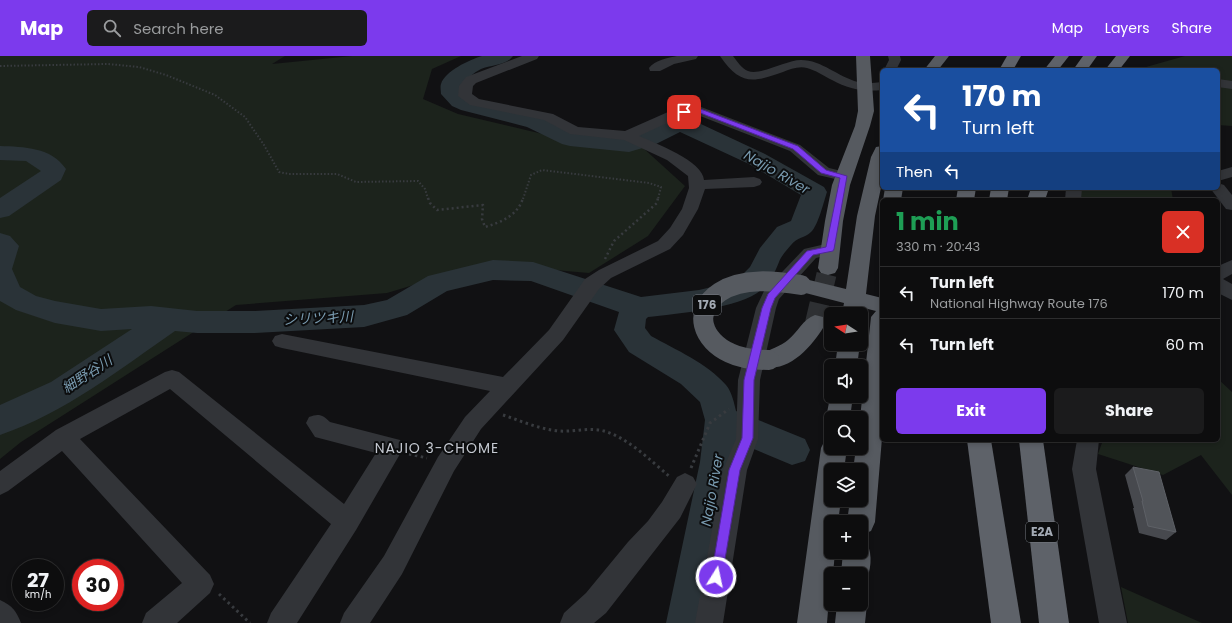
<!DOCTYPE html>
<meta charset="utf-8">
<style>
body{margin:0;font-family:Poppins,"Noto Sans JP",sans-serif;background:#1b1b1c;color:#f1f3f6;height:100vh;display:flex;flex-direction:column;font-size:15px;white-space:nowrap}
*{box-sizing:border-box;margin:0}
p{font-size:13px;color:#9a9c9e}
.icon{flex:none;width:22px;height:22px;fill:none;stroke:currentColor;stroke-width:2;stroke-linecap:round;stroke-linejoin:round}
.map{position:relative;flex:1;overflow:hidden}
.panel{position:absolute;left:880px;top:142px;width:340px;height:244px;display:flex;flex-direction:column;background:#0d0d0e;border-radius:6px;box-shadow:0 2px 6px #0003,0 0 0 1px #2d2d2e}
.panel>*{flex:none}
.top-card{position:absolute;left:880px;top:12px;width:340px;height:122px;border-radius:6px;box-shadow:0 2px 6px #0003,0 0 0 1px #2d2d2e;background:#1a4fa0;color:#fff;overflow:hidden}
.needle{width:26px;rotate:282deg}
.controls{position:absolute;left:824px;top:251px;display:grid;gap:8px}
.controls a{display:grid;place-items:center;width:44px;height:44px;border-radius:6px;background:#0d0d0e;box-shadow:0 2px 6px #0003,0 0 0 1px #2d2d2e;font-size:20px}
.speed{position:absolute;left:12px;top:503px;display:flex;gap:8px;font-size:20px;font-weight:700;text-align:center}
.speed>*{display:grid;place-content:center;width:52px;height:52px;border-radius:50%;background:#0d0d0e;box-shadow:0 2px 6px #0003,0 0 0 1px #2d2d2e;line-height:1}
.speed small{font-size:10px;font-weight:400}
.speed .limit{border:6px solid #d22;background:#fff;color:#111}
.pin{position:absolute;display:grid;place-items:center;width:34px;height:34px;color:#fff;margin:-17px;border-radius:8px;box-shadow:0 2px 6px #0006}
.me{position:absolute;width:44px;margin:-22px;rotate:10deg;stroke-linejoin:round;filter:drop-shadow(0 0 3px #0008)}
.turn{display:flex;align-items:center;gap:14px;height:84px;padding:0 16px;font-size:18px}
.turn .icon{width:52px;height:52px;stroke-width:2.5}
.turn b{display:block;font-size:28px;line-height:34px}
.then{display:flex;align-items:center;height:38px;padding:0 16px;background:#0003;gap:8px;font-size:15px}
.round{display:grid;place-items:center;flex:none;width:42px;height:42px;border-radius:6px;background:#1b1b1c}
.summary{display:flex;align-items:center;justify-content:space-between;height:68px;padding:0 16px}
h1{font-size:24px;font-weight:700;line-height:30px;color:#1e9e55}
.cta{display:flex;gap:8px;margin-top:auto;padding:8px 16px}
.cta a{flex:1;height:46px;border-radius:6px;background:#7c3aed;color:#fff;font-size:16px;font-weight:700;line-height:46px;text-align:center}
.cta a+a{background:#1b1b1c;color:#f1f3f6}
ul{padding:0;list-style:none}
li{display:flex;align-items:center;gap:12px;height:52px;padding:0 16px;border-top:1px solid #2d2d2e}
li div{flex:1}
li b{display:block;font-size:15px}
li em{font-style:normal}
header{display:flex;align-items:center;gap:24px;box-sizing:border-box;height:56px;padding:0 20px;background:#7c3aed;color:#fff}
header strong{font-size:19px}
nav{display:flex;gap:22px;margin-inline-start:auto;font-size:14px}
.search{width:280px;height:36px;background:#1b1b1c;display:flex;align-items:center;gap:10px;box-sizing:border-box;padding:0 14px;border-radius:6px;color:#9a9c9e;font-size:15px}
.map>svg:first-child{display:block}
.green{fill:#1c231c}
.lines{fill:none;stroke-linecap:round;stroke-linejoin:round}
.river{fill:#2a3338;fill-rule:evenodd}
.trunk-tunnel{stroke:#2e3033;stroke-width:20;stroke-dasharray:20 10;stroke-linecap:butt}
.path-far2{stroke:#383b3f;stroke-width:2;stroke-dasharray:1.5 2;stroke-linecap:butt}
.path-far1{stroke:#383b3f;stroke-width:2.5;stroke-dasharray:2 3;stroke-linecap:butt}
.path{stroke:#383b3f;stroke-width:3;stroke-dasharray:2.5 3.5;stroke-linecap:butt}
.minor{fill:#323438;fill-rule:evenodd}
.trunk{fill:#565a60;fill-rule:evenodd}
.motorway{fill:#5e6269;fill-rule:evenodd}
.trunk-bridge{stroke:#565a60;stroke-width:20}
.wall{fill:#47494e}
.building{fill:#515459;stroke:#5e6167}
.route{fill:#7c3aed;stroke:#51269a}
.labels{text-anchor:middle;stroke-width:4;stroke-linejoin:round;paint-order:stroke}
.shield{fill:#0c0d0e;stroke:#767b82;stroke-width:1}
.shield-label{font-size:12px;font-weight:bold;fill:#a3aab4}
.water-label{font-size:14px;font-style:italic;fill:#799bb0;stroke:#0c0d0e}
.neighbourhood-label{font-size:14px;letter-spacing:1px;fill:#c4c8d0;stroke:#0c0d0e}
</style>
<header>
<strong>Map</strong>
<div class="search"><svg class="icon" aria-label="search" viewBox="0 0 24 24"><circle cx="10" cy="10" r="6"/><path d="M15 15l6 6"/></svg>Search here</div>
<nav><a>Map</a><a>Layers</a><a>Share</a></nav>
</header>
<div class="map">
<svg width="1232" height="567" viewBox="0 0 1232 567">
<rect width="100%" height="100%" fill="#111113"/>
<g class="green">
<polygon points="0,0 285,0 272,8 352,0 461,0 432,13 423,43 458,58 572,85 642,91 685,130 648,180 589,217 483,208 387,237 236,249 21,386 0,403"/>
<polygon points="1185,0 1232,0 1232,70 1218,69 1218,14 1143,14 1146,11"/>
<polygon points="1081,132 1171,132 1173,144 1080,144"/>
<polygon points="1218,323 1232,336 1232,439 1201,399 1163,419 1098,398 1103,384 1218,384"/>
<polygon points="1121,531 1202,567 1128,567"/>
</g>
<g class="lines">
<g class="river">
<path d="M482,0h31c-6,9 -22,9 -32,13 -8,4 -14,10 -20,16v7c23,17 56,16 82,25 11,4 22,13 33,16 10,2 43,6 52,5 21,-3 38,-25 60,-20l77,36 59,33 3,5c-3,9 -9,34 -16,40 -6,6 -14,5 -20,13 -4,5 -10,11 -12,17 -5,12 -8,19 -18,28 -20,18 -86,24 -113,27l-2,2 -1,9 6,8c25,14 56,27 75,49 6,7 8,18 10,26l69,28 5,11 -5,11 -13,4 -55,-23 -1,20 -28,161h-42l34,-161 5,-42 -5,-18 -19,-18 -52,-32 -15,-22 5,-18 -88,-31 -38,-1 -46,11 -40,24 -43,12 -109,6h-58l-22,-2c-55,38 -110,82 -175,104v-30l51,-23 81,-53 -31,2 -46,-8 -39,-13 -16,-9v-68l10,3 9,10 -7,23 8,18 16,9 19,5 46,8 50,-3 46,5h58l109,-6 23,-5 41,-24 65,-16 40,2 108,35 58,-7 25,-6 16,-7 10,-10 10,-19 17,-21 14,-6 10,-26 -52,-31 -69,-32 -24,12 -27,8 -59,-6 -8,-2 -35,-17 -66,-17 -9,-4 -11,-12c0,-3 -1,-7 0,-10 4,-13 28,-24 41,-28z"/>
<path d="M0,90c24,1 51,1 66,23l-5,11 -52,36 -9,2v-20l41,-27 -15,-10 -26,-1z"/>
</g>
<polyline class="trunk-tunnel" points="815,267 828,212"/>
<g class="path-far2">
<polyline points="0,10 108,8 139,11 166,19 215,39 245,61 264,89 279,116 289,118 337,118 356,126 418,125 425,133 428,143"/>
<polyline points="523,143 531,119 542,114 649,127 661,131 658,143"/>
</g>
<g class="path-far1">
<path d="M428,142l2,5 7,7 46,-5 -1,14 3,8c17,-5 33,-12 38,-29"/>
<polyline points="605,203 614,185 657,147 658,142"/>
</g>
<g class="path">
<path d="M503,359c18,6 36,14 56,16 15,1 31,-4 45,0 24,7 46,29 65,45"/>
<polyline points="409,398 427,402"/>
<polyline points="691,412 710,367 729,353"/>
<polyline points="219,538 250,567"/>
</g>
<g class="minor">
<path d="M522,0h17l-2,3 -61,24 -3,3 -1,8 7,5 74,15 25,13 47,4 43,-19 28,-7 104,40 29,23 21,5 2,3 -2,3 -6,2 -26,-6 -28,-24 -95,-37 -17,4 -39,18c16,7 64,25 65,44l50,-3 6,2 2,3 -2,3 -6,2 -49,2 -7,20 -15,26 -13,14 -59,29 -12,11 -36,51 -82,89 -27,42 -52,103 -32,49h-30l4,-10 40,-57 54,-99 27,-40 25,-26 -208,-43 -7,-2 -3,-5 3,-5 7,-2 221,43 46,-47 36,-51 14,-9 59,-29 12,-13 12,-19 7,-21 -1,-12 -21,-16 -43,-20 -54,-6 -26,-14 -74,-15 -12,-9 1,-10 7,-9z"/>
<path d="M677,0h21l-2,3 -22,5 -14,7h-10l-1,-3c6,-8 19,-10 28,-12z"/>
<path d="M720,0h13c4,5 9,13 15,15 12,5 38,-11 53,-11 21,0 37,17 57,22 8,2 16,1 24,0v8c-18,2 -34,-1 -50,-10 -8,-4 -17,-10 -25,-12 -8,-2 -17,1 -24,4 -31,11 -43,13 -63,-16z"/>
<polygon points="888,0 900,0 901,4 896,14 884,14 889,4"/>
<polygon points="1218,23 1232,25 1232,33 1218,31"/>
<polygon points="1232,111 1232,121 1218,125 1218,115"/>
<polygon points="1218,127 1224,129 1232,139 1232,154 1226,153 1210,132 1218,132"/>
<polygon points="1066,132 1082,132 1081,144 1065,144"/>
<polygon points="830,187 836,189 839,193 836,197 816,202 779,243 776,252 760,324 758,383 747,414 723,567 695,567 723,414 736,383 738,324 756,252 764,235 804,193"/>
<polygon points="1232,204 1232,218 1223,223 1232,228 1232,244 1218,237 1218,210"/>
<path d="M172,314l7,2 165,132 32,-51 -61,-16 -9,-14 3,-6c10,-4 14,-2 21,5l70,18 3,7 -3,7 -44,76 -59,93h-30l4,-10 60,-89 -161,-135 -90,50 130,136 4,9 -4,9 -33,30h-35l4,-10 36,-30 -120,-132 -54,40 -8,4v-24l56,-41 109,-58z"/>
<polygon points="1077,384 1099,384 1096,413 1127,567 1099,567 1072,413"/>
<polygon points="685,417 693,421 697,428 680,462 606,557 594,567 560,567 564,557 586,537 628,486 648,465 662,446 677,421"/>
<path d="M0,544c13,6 16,11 21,23h-21z"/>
</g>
<g class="trunk">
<polygon points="856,0 870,0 874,55 870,70 850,129 843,165 838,212 835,217 828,219 821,217 818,212 825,165 832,129 855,70 858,55"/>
<polygon points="935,0 949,0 938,14 924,14"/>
<polygon points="882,90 882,127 875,160 866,238 882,242 882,382 875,466 871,475 861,479 861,466 847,466 850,444 861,444 861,414 853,414 856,392 861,392 861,362 860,362 871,261 876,255 864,252 861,263 861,258 842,258 844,247 794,234 791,229 794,224 801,222 846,233 857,160 871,101 876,91"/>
<polygon points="885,132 903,132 901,144 883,144"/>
<path d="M815,259l8,2 3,6c-12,21 -37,52 -65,43l-3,-6c5,-10 21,-12 30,-20 10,-8 15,-21 27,-25z"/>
<polygon points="838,288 860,288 857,310 835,310"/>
<polygon points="831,336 831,340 853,340 850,362 831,362 831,370 826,362"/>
<polygon points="831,382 831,392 847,392 844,414 831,414 831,444 841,444 838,466 831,466 831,496 835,496 833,518 831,518 827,567 797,567 821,392 825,384"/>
<path d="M861,484l6,3c6,13 4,27 -2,41l-4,2v-12h-20l2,-22h18z"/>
<polygon points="861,537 867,548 865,567 835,567 837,548 861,548"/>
</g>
<g class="motorway">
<polygon points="1007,0 1021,0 1013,14 999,14"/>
<polygon points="1055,0 1069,0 1058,14 1044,14"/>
<polygon points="1083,0 1097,0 1087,14 1073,14"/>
<polygon points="1116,0 1130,0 1119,14 1105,14"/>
<polygon points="958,132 976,132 974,144 956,144"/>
<polygon points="991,132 1009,132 1007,144 989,144"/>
<polygon points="1031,132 1049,132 1045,144 1027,144"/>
<polygon points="967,384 991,384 1021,567 991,567"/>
<polygon points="1019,384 1043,384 1069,567 1039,567"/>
</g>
<path class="trunk-bridge" d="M769,304c-13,0 -27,-1 -39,-7 -27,-12 -39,-42 -10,-61 23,-15 56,-11 81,-7"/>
</g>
<polygon class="wall" points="1133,411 1176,476 1166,484 1139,477 1133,452 1134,452 1125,419"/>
<polygon class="building" points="1133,411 1159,416 1176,476 1148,470 1142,445 1143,445"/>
<polygon class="route" points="693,52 698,52 798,90 826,114 847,120 834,193 833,195 813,199 775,242 771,252 754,324 753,382 740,414 722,521 721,525 716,527 712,525 711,521 729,414 742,382 744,324 762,252 768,238 807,195 826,191 840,122 821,117 793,93 695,55 684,58 681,56"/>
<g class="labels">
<g class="shield">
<rect x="693" y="239" width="28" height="20" rx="3"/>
<rect x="1026" y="466" width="32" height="20" rx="3"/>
</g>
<g class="shield-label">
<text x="707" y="253">176</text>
<text x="1042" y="480">E2A</text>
</g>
<g class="water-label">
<text transform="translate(777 116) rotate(30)" y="5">Najio River</text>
<text transform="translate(318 262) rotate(-3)" y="5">シリツキ川</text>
<text transform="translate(87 318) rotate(-33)" y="5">細野谷川</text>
<text transform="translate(712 434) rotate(-80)" y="5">Najio River</text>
</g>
<g class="neighbourhood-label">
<text x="437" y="397">NAJIO 3-CHOME</text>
</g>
</g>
</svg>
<div class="controls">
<a><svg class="needle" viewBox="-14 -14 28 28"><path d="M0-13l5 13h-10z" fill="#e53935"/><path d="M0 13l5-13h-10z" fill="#9a9c9e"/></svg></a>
<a><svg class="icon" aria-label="sound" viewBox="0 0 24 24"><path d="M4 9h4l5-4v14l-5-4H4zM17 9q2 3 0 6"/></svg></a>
<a><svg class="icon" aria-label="search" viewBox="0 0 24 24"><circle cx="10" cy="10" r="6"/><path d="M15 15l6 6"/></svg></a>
<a><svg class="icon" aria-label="layers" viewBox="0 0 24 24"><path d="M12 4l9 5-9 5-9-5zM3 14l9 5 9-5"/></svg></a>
<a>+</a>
<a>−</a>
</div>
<div class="speed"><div>27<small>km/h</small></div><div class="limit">30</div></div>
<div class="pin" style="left:684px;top:56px;background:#d93025"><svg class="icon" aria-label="arrive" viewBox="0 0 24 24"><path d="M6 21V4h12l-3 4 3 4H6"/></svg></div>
<svg class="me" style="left:716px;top:521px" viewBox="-20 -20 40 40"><circle r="17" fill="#7c3aed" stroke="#fff" stroke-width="3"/><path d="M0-11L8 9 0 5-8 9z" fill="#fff"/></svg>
<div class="top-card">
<div class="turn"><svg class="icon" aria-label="left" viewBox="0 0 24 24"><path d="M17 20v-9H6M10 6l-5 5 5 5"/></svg><div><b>170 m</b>Turn left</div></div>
<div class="then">Then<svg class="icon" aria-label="left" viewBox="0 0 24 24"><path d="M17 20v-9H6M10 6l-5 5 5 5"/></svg></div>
</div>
<section class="panel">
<div class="summary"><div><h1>1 min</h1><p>330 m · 20:43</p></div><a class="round" style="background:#d93025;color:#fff"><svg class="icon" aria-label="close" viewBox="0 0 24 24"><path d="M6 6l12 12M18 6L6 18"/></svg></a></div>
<ul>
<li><svg class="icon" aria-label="left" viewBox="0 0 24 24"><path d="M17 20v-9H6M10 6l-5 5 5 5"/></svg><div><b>Turn left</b><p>National Highway Route 176</p></div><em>170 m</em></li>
<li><svg class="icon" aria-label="left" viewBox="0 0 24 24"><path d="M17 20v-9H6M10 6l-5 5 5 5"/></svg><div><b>Turn left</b></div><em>60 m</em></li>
</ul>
<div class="cta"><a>Exit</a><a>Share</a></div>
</section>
</div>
